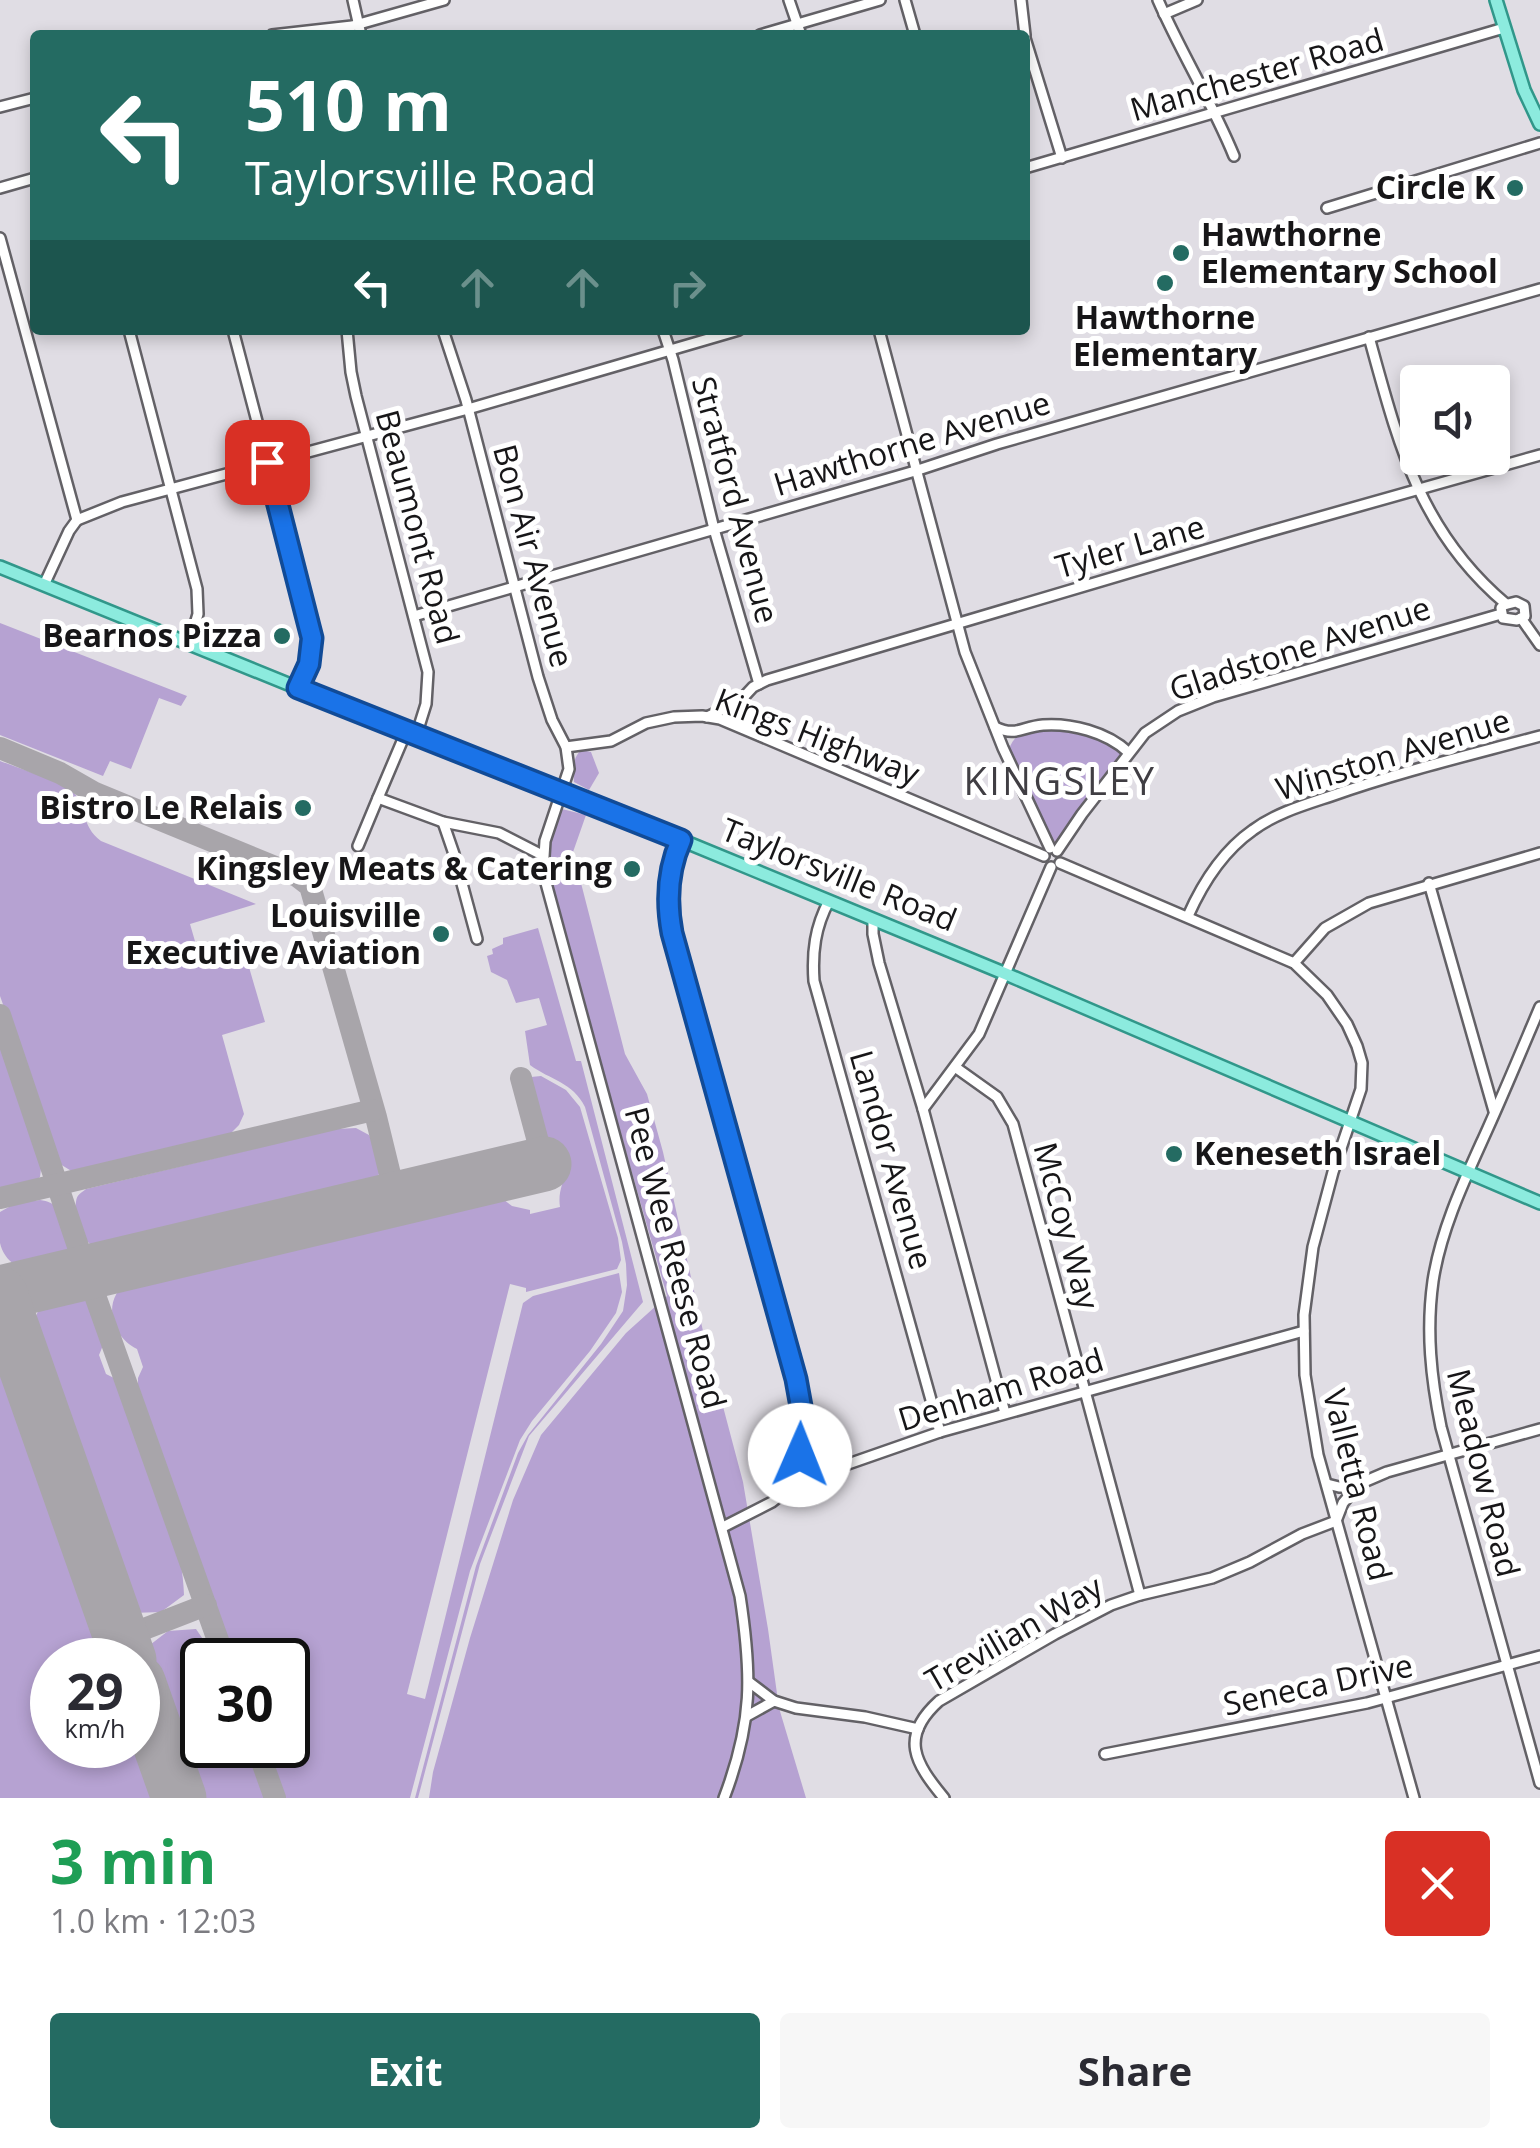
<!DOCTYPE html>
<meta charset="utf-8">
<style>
body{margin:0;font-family:"Open Sans",sans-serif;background:#f7f7f7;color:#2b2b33;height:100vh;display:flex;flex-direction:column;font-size:38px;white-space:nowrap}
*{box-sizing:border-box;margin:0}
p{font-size:32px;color:#7c7c81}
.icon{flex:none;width:55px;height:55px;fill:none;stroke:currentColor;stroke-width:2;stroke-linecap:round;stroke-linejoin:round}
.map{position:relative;height:1798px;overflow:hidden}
.details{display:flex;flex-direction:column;background:#fff;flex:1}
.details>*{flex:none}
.top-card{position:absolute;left:30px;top:30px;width:1000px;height:305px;border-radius:10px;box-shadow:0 5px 15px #0003;background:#246b62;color:#fff;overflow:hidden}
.controls{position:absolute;left:1400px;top:365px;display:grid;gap:20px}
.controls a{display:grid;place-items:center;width:110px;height:110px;border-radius:10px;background:#fff;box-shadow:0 5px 15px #0003;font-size:50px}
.speed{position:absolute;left:30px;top:1638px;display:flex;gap:20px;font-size:50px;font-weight:700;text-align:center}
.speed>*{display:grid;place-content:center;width:130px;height:130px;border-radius:50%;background:#fff;box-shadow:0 5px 15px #0003;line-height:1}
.speed small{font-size:25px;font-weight:400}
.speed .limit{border:5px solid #111;border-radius:15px;background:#fff;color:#111}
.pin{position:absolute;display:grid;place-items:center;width:85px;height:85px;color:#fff;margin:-42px;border-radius:20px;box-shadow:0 5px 15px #0006}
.me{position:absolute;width:110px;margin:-55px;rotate:1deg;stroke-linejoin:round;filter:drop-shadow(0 0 8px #0008)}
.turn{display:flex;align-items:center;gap:35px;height:210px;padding:0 50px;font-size:45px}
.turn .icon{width:130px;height:130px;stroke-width:2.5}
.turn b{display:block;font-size:70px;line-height:85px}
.lanes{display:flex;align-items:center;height:95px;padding:0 50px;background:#0003;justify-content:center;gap:50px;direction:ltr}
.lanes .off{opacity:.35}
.round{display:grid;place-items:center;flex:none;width:105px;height:105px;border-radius:10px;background:#f7f7f7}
.summary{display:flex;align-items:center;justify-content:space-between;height:170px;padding:0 50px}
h1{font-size:60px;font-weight:700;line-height:75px;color:#1e9e55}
.primary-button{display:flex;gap:20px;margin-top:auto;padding:20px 50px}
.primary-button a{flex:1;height:115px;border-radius:10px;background:#246b62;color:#fff;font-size:40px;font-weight:700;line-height:115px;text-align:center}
.primary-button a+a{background:#f7f7f7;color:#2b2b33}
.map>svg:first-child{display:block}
.green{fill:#b6a2d2}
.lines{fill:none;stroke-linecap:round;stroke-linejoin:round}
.taxiway{stroke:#a8a5aa;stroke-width:22}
.runway{stroke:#a8a5aa;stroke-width:55}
.minor-casing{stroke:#636166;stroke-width:14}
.major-casing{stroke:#31978a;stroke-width:16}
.minor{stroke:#fff;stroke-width:9}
.major{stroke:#8cebde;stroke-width:11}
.route-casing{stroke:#114b97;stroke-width:25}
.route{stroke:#1a73e8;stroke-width:18}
.poi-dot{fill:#246b62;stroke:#fff;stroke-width:4}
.labels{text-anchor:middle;stroke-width:10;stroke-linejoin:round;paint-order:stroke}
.street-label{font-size:32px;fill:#171618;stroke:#fff}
.poi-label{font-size:32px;font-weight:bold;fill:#171618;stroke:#fff;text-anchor:end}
.quarter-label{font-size:38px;letter-spacing:2.5px;fill:#403e43;stroke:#fff}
</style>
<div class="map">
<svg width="1540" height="1798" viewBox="0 0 1540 1798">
<rect width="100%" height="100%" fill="#e0dde4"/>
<g class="green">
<polygon points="0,623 187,696 181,706 159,698 131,769 110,761 103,776 0,735"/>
<path d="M1052,728c23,1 55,7 69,26l-64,89 -7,-4 -41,-89c5,-20 25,-20 43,-22z"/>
<path d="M582,750l9,2 8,21 -10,17 -15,-8c-1,-10 -2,-26 8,-32z"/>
<path d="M0,761c16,6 63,21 74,32 14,15 6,32 27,48l155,63 -66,20 11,38 43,-12 21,72 -43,13 22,79 -5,11 -10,10 -156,37 -13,-8 -60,-168z"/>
<polygon points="562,809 586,815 573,852 625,1054 647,1094 663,1152 703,1331 743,1482 768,1629 779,1708 806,1798 429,1798 433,1772 470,1638 513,1500 541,1435 626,1333 667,1296 559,916 545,847"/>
<path d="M538,928l38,133h5l62,241 -114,134 -49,128 -62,234h-3l61,-232 42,-113 10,-18 73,-91 22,-33 4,-26 -1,-21 -4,-22 -37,-135c-12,-25 -35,-27 -55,-42l-5,-34 22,-6 -8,-27 -23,5 -9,-23 -16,-8 -4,-16 6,-2 -1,-5 11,-5v-6z"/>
<polygon points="0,1045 17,1087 42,1160 40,1177 35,1181 0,1189"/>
<path d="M541,1076l25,14 14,17 38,131 3,22 -4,9 -91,23v-4l-16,-4 -103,410 18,5 98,-396 10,-7 86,-23 3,19 -6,21 -26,38 -58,70 -12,19 -50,131 -60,227h-128l-19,-53h25v-85h-54l-96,-273v-9l5,-11 -6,-18c-27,-13 -36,-52 -7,-68l365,-88 17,13 18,4v4l30,-7c-3,-20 8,-27 3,-46 -4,-16 -12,-15 -19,-24 -5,-7 -10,-44 -13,-55v-5z"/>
<path d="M356,1128l13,7c14,23 17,45 -7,60l-241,58c-8,1 -17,1 -25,-4 -12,-6 -23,-33 -20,-47 1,-8 4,-8 10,-13l250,-60z"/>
<path d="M40,1200c16,2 21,10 26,25 1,5 3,10 4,15 4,40 -61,43 -70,3 0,-9 0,-21 0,-31l16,-9z"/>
<path d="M66,1295l17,3 13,12 8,27v6l-5,12 7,19 12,6 4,6c23,64 60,142 62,209l-23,17 -29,1 -8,-11 -93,-267 4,-2c-3,-24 10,-32 31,-38z"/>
<polygon points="0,1342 3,1342 115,1660 52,1660 52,1745 138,1745 138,1723 164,1798 0,1798"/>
<polygon points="196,1629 217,1660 202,1660 202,1745 249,1745 268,1798 194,1798 147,1663 146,1648 168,1631"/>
</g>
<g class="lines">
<g class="taxiway">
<polyline points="0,748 60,773 95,793 297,876 310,886 376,1117 396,1199"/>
<polyline points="0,1015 87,1273 225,1660"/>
<polyline points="521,1078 544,1164"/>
<polyline points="0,1198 373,1110"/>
<polyline points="121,1638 206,1605"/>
<polyline points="256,1745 275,1798"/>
</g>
<g class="runway">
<polyline points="0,1293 544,1164"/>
<polyline points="0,1294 129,1660"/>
<polyline points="138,1682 179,1798"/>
</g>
<defs>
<g id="minor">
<polyline points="353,0 361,35"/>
<polyline points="789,0 801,35"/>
<polyline points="905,0 915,35"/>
<polyline points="1021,0 1025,35"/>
<path d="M1158,0c23,53 54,102 76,156"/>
<polyline points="1164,14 1197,0"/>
<polyline points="272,35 352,26 444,0"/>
<polyline points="760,35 880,0"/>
<polyline points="1025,38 1062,158"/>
<polyline points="0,107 35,98"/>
<polyline points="1025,168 1504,28"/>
<polyline points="0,188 35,178"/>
<polyline points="1327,208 1540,143"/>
<polyline points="0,238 77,520 69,531 44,585"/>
<polyline points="129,330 197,589 198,614 189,644"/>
<polyline points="233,330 310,623 312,652 298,688"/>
<polyline points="347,330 351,372 356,396 428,672 426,704 416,736"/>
<path d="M443,330l23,70 72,277 14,43 14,27 3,22 -24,72 -2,31 197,724c12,79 13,126 -16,202"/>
<polyline points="663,330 673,360 714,529 759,684"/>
<polyline points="879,330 965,652 1003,748 1050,848"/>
<path d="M1369,337c29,105 50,194 137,267"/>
<polyline points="77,520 122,502 468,409 739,330"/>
<polygon points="1516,602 1524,606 1525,616 1517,620 1503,618 1501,608 1504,605"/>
<polyline points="414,616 915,471 997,444 1540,289"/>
<polyline points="1521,618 1540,645"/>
<polyline points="740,701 747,725 752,732"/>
<polyline points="707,717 740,701 753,687 767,680 1260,534 1540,455"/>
<path d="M995,727c21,10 26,0 48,-2 28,-2 64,7 85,27"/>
<polyline points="566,747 611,741 646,723 674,717 702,716 720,719 1044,856"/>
<polyline points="378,798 406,732"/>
<polyline points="443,822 454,854 477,939"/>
<path d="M681,840c-14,31 -15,61 -9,93l128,468 4,34 -13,52"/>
<polyline points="358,846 378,798 443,822 499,833 542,855"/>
<polyline points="1057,851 1082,814 1145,733 1178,711 1213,697 1501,614"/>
<polyline points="1060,863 1294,963 1327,995 1347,1024 1357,1046 1362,1063 1361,1089 1333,1172 1313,1247 1304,1315 1305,1375 1318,1455 1414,1798"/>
<polyline points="1429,883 1494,1111"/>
<path d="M829,901c-14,26 -17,51 -15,80l126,451"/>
<path d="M1188,916c15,-34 35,-65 65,-86 23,-17 51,-25 78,-34 68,-24 139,-41 209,-60"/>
<polyline points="873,919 873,934 879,963 923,1109 1005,1413"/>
<polyline points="1294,963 1325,928 1369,903 1540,853"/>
<path d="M1540,1007c-17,40 -34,81 -52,121 -22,49 -47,100 -55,153 -7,50 -2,97 8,146l99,356"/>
<polyline points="955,1067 997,1097 1013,1124 1140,1595"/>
<polyline points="923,1109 979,1034 1051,867"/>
<polyline points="1327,1484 1339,1487 1352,1487 1387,1472 1540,1429"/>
<polyline points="723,1527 772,1502 791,1487 831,1470 940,1432 1304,1331"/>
<polyline points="749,1682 774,1701 796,1708 865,1717 918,1729"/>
<polyline points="747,1716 774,1701"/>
<polyline points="1105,1754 1367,1703 1540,1656"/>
<path d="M944,1798c-29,-35 -45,-61 -5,-97l116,-67 56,-29 29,-10 72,-17 38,-16 52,-28 34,-13 7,-18 16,-19"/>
</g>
<g id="major">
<polyline points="1496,0 1524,90 1540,124"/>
<polyline points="0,567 416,736 681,840 1006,974 1540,1203"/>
</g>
</defs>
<use href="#minor" class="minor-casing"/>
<use href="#major" class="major-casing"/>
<use href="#minor" class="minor"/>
<use href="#major" class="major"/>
</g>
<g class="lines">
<defs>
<path id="route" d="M267,462l45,176 -3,26 -11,24 383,152c-14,31 -15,61 -9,93l124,446 8,44 -4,32"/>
</defs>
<use href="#route" class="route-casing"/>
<use href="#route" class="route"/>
</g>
<g class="poi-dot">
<circle cx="1515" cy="188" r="10"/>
<circle cx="1181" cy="253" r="10"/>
<circle cx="1165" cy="283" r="10"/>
<circle cx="282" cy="636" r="10"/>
<circle cx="303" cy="808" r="10"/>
<circle cx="632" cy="869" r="10"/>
<circle cx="441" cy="934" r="10"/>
<circle cx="1174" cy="1154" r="10"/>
</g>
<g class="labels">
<g class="street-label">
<text transform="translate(1257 75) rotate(-16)" y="11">Manchester Road</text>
<text transform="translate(912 444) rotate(-17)" y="11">Hawthorne Avenue</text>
<text transform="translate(735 500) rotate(75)" y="11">Stratford Avenue</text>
<text transform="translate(417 527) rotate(75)" y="11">Beaumont Road</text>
<text transform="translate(1130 547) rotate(-16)" y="11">Tyler Lane</text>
<text transform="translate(533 556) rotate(75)" y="11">Bon Air Avenue</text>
<text transform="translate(1300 649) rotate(-18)" y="11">Gladstone Avenue</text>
<text transform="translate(817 737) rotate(21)" y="11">Kings Highway</text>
<text transform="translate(1393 755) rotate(-17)" y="11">Winston Avenue</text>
<text transform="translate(839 875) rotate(22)" y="11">Taylorsville Road</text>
<text transform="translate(891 1160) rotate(74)" y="11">Landor Avenue</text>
<text transform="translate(1066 1226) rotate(75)" y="11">McCoy Way</text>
<text transform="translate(675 1258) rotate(75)" y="11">Pee Wee Reese Road</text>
<text transform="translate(1001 1390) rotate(-17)" y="11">Denham Road</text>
<text transform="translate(1483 1473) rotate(76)" y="11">Meadow Road</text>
<text transform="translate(1357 1485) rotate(76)" y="11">Valletta Road</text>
<text transform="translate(1014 1634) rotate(-30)" y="11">Trevilian Way</text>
<text transform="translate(1318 1685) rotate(-12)" y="11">Seneca Drive</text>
</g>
<g class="poi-label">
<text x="1495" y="199">Circle K</text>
<text x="1201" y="246" text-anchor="start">Hawthorne<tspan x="1201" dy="37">Elementary School</tspan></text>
<text x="1165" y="329" text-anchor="middle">Hawthorne<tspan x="1165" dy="37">Elementary</tspan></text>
<text x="262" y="647">Bearnos Pizza</text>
<text x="283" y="819">Bistro Le Relais</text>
<text x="612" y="880">Kingsley Meats &amp; Catering</text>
<text x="421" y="927">Louisville<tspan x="421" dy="37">Executive Aviation</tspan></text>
<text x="1194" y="1165" text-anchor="start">Keneseth Israel</text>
</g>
<g class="quarter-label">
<text x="1060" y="795">KINGSLEY</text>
</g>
</g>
</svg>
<div class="controls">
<a><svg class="icon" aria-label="sound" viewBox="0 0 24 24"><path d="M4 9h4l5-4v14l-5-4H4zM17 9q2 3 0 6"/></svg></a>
</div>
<div class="speed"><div>29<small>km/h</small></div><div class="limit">30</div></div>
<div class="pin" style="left:267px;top:462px;background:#d93025"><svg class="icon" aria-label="arrive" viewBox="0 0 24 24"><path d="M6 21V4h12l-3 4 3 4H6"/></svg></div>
<svg class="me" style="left:800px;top:1455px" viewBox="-20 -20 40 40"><circle r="19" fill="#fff"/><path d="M0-13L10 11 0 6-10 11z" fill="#1a73e8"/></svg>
<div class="top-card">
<div class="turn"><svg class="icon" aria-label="left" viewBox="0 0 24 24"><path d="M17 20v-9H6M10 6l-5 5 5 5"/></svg><div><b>510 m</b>Taylorsville Road</div></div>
<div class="lanes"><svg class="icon" aria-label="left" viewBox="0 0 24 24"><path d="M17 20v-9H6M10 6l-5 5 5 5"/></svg><svg class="icon off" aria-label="ahead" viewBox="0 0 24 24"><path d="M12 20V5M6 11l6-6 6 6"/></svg><svg class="icon off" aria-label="ahead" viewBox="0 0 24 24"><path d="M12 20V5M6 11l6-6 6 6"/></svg><svg class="icon off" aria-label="right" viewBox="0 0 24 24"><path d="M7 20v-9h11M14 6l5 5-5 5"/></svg></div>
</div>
</div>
<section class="details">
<div class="summary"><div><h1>3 min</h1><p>1.0 km · 12:03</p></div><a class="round" style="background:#d93025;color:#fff"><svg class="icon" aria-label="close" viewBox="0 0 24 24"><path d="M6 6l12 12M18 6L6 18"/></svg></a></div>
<div class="primary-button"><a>Exit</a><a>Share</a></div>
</section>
